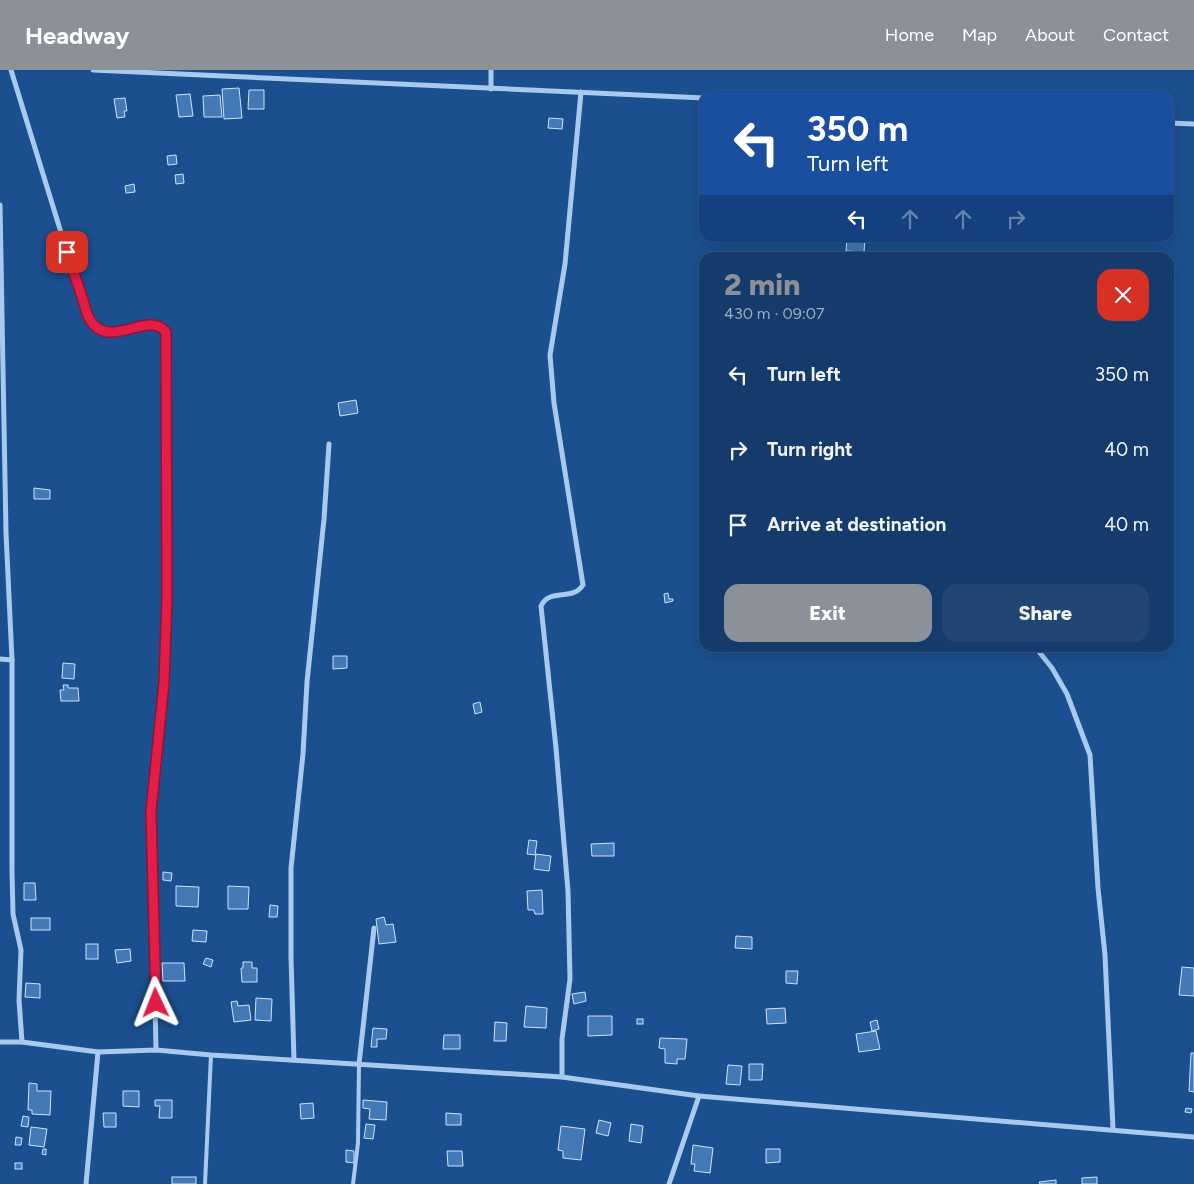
<!DOCTYPE html>
<meta charset="utf-8">
<style>
body{margin:0;font-family:Figtree,sans-serif;background:#214673;color:#f1f3f6;height:100vh;display:flex;flex-direction:column;font-size:19px;white-space:nowrap}
*{box-sizing:border-box;margin:0}
p{font-size:16px;color:#9dadc1}
.icon{flex:none;width:28px;height:28px;fill:none;stroke:currentColor;stroke-width:2;stroke-linecap:round;stroke-linejoin:round}
.map{position:relative;flex:1;overflow:hidden}
.sheet{position:absolute;left:699px;top:182px;width:475px;height:400px;display:flex;flex-direction:column;background:#143b6b;border-radius:15px;box-shadow:0 5px 20px #0002,0 0 0 1px #33557e}
.sheet>*{flex:none}
.top-card{position:absolute;left:699px;top:20px;width:475px;height:152px;border-radius:15px;box-shadow:0 5px 20px #0002,0 0 0 1px #33557e;background:#1a4fa0;color:#fff;overflow:hidden}
.pin{position:absolute;display:grid;place-items:center;width:42px;height:42px;color:#fff;margin:-21px;border-radius:10px;box-shadow:0 2px 8px #0006}
.me{position:absolute;width:55px;margin:-28px;rotate:358deg;stroke-linejoin:round;filter:drop-shadow(0 0 4px #0008)}
.turn{display:flex;align-items:center;gap:18px;height:105px;padding:0 25px;font-size:22px}
.turn .icon{width:65px;height:65px;stroke-width:2.5}
.turn b{display:block;font-size:35px;line-height:42px}
.lanes{display:flex;align-items:center;height:48px;padding:0 25px;background:#0003;justify-content:center;gap:25px;direction:ltr}
.lanes .off{opacity:.35}
.round{display:grid;place-items:center;flex:none;width:52px;height:52px;border-radius:15px;background:#214673}
.headline{display:flex;align-items:center;justify-content:space-between;height:85px;padding:0 25px}
h1{font-size:30px;font-weight:800;line-height:38px;color:#8c9099}
.cta{display:flex;gap:10px;margin-top:auto;padding:10px 25px}
.cta a{flex:1;height:58px;border-radius:15px;background:#8c9099;color:#fff;font-size:20px;font-weight:800;line-height:58px;text-align:center}
.cta a+a{background:#214673;color:#f1f3f6}
ul{padding:0;list-style:none}
li{display:flex;align-items:center;gap:15px;height:75px;padding:0 25px}
li div{flex:1}
li b{display:block;font-size:19px}
li em{font-style:normal}
header{display:flex;align-items:center;gap:30px;box-sizing:border-box;height:70px;padding:0 25px;background:#8c9099;color:#fff}
header strong{font-size:24px}
nav{display:flex;gap:28px;margin-inline-start:auto;font-size:18px}
.map>svg:first-child{display:block}
.building{fill:#4478b7;stroke:#cfe3fa}
.lines{fill:none;stroke-linecap:round;stroke-linejoin:round}
.service{stroke:#a9c9ee;stroke-width:4}
.minor{stroke:#a9c9ee;stroke-width:5}
.route-casing{stroke:#92132f;stroke-width:12}
.route{stroke:#e11d48;stroke-width:9}
</style>
<header>
<strong>Headway</strong>
<nav><a>Home</a><a>Map</a><a>About</a><a>Contact</a></nav>
</header>
<div class="map">
<svg width="1194" height="1114" viewBox="0 0 1194 1114">
<rect width="100%" height="100%" fill="#1b4f8f"/>
<g class="building">
<polygon points="239,18 242,48 224,49 222,19"/>
<polygon points="249,20 264,20 264,39 248,39"/>
<polygon points="190,24 193,46 179,47 176,25"/>
<polygon points="220,25 222,47 204,47 203,26"/>
<polygon points="125,28 127,41 124,41 125,47 117,48 114,29"/>
<polygon points="549,48 563,49 562,59 548,58"/>
<polygon points="176,85 177,94 168,95 167,86"/>
<polygon points="183,104 184,113 176,114 175,105"/>
<polygon points="134,114 135,122 126,123 125,116"/>
<polygon points="847,168 865,168 864,182 846,181"/>
<polygon points="356,330 358,343 340,346 338,333"/>
<polygon points="34,418 50,420 50,429 34,429"/>
<polygon points="668,523 669,529 673,529 673,531 665,533 664,524"/>
<polygon points="333,586 347,586 347,598 333,599"/>
<polygon points="63,593 75,594 74,609 62,608"/>
<polygon points="63,615 68,615 68,618 78,618 79,631 61,631 60,620 64,620"/>
<polygon points="480,632 482,642 475,644 473,634"/>
<polygon points="529,770 537,771 535,785 527,784"/>
<polygon points="614,773 614,786 592,786 591,774"/>
<polygon points="536,784 551,786 549,801 534,799"/>
<polygon points="163,802 172,803 171,811 163,810"/>
<polygon points="24,813 35,813 36,830 24,830"/>
<polygon points="176,816 199,817 198,837 176,836"/>
<polygon points="228,816 249,817 248,839 228,839"/>
<polygon points="542,820 543,844 535,844 534,840 528,840 527,821"/>
<polygon points="270,835 278,836 277,847 269,847"/>
<polygon points="384,847 386,855 393,854 396,872 379,874 376,849"/>
<rect x="31" y="848" width="19" height="12"/>
<polygon points="193,860 207,861 206,872 192,871"/>
<polygon points="736,866 752,867 752,879 735,878"/>
<rect x="86" y="874" width="12" height="15"/>
<polygon points="130,879 131,891 117,893 115,880"/>
<polygon points="206,888 213,890 211,897 203,894"/>
<polygon points="243,892 252,892 252,898 257,898 257,912 242,912 241,898 243,898"/>
<polygon points="162,893 184,893 185,911 163,911"/>
<polygon points="1182,897 1194,898 1194,926 1179,925"/>
<polygon points="786,901 798,901 797,914 786,913"/>
<polygon points="26,913 40,914 40,928 25,927"/>
<polygon points="585,922 586,931 574,934 572,924"/>
<polygon points="256,928 272,929 271,951 255,950"/>
<polygon points="237,931 238,936 249,935 251,950 234,952 231,932"/>
<polygon points="526,936 547,938 546,958 524,957"/>
<polygon points="785,938 786,953 767,954 766,939"/>
<polygon points="588,946 612,946 612,965 588,966"/>
<rect x="637" y="949" width="6" height="5"/>
<polygon points="877,950 879,959 872,961 870,952"/>
<polygon points="495,952 507,953 506,971 494,971"/>
<polygon points="373,958 387,959 386,969 377,969 377,977 371,977"/>
<polygon points="876,961 880,979 859,982 856,964"/>
<polygon points="444,965 460,965 460,979 443,979"/>
<polygon points="660,968 687,969 685,989 677,989 677,994 665,993 665,979 659,978"/>
<polygon points="1191,983 1194,983 1194,1022 1189,1021"/>
<polygon points="749,994 763,994 762,1010 749,1010"/>
<polygon points="728,995 742,996 740,1015 726,1014"/>
<polygon points="29,1013 37,1014 37,1021 51,1021 50,1045 32,1044 32,1040 28,1040"/>
<polygon points="123,1021 139,1021 139,1037 123,1036"/>
<polygon points="155,1030 172,1030 172,1048 159,1048 160,1036 155,1036"/>
<polygon points="363,1030 387,1032 386,1050 369,1049 370,1039 363,1038"/>
<polygon points="313,1033 314,1048 301,1049 300,1034"/>
<polygon points="1186,1038 1192,1039 1191,1043 1185,1042"/>
<polygon points="103,1043 116,1043 116,1057 104,1057"/>
<polygon points="446,1043 461,1044 461,1055 446,1055"/>
<polygon points="23,1046 29,1047 28,1057 21,1056"/>
<polygon points="599,1050 611,1053 608,1066 596,1063"/>
<polygon points="366,1054 375,1055 373,1069 364,1068"/>
<polygon points="631,1054 643,1056 641,1073 629,1071"/>
<polygon points="561,1056 585,1059 581,1090 563,1088 563,1081 558,1080"/>
<polygon points="31,1057 47,1059 44,1077 29,1075"/>
<polygon points="16,1067 22,1068 21,1075 15,1075"/>
<polygon points="693,1075 713,1078 710,1103 694,1101 695,1094 691,1094"/>
<polygon points="43,1079 46,1079 46,1085 42,1084"/>
<polygon points="766,1079 780,1079 780,1092 766,1093"/>
<polygon points="346,1080 354,1081 354,1093 346,1092"/>
<polygon points="447,1081 462,1081 463,1096 448,1096"/>
<rect x="15" y="1093" width="7" height="6"/>
<rect x="172" y="1107" width="24" height="7"/>
<polygon points="1097,1107 1097,1114 1082,1114 1082,1108"/>
<polygon points="1056,1110 1056,1114 1040,1114 1039,1112"/>
</g>
<g class="lines">
<g class="service">
<polyline points="205,1114 211,985"/>
<polyline points="353,1114 358,1073 359,994"/>
</g>
<g class="minor">
<polyline points="11,0 67,182 89,249 98,259 109,263 150,255 162,257 165,262 167,528 164,613 151,742 156,980"/>
<polyline points="93,0 704,28"/>
<polyline points="491,19 491,0"/>
<polyline points="1169,53 1194,54"/>
<polyline points="0,135 6,463 12,590 12,801 13,844 21,880 19,930 22,972"/>
<polyline points="1036,578 1052,598 1067,624 1090,685 1098,818 1105,885 1113,1059"/>
<polyline points="0,589 12,590"/>
<polyline points="0,972 22,972 98,982 156,980 211,985 562,1007 699,1026 1194,1067"/>
<polyline points="294,990 291,887 291,798 303,684 307,612 324,449 329,374"/>
<polyline points="359,994 374,858"/>
<path d="M562,1007v-38l8,-60 -2,-88 -12,-143 -15,-142c9,-19 31,-4 42,-21l-29,-182 -4,-48 15,-91 16,-172"/>
<polyline points="86,1114 98,982"/>
<polyline points="669,1114 699,1026"/>
</g>
</g>
<g class="lines">
<defs>
<path id="route" d="M67,182c5,16 11,32 16,48 2,6 3,13 6,18 19,35 58,-9 77,14l1,266 -3,85 -13,129 5,191"/>
</defs>
<use href="#route" class="route-casing"/>
<use href="#route" class="route"/>
</g>
</svg>
<div class="pin" style="left:67px;top:182px;background:#d93025"><svg class="icon" aria-label="arrive" viewBox="0 0 24 24"><path d="M6 21V4h12l-3 4 3 4H6"/></svg></div>
<svg class="me" style="left:156px;top:933px" viewBox="-20 -20 40 40"><path d="M0-17L14 15 0 8-14 15z" fill="#e11d48" stroke="#fff" stroke-width="4"/></svg>
<div class="top-card">
<div class="turn"><svg class="icon" aria-label="left" viewBox="0 0 24 24"><path d="M17 20v-9H6M10 6l-5 5 5 5"/></svg><div><b>350 m</b>Turn left</div></div>
<div class="lanes"><svg class="icon" aria-label="left" viewBox="0 0 24 24"><path d="M17 20v-9H6M10 6l-5 5 5 5"/></svg><svg class="icon off" aria-label="ahead" viewBox="0 0 24 24"><path d="M12 20V5M6 11l6-6 6 6"/></svg><svg class="icon off" aria-label="ahead" viewBox="0 0 24 24"><path d="M12 20V5M6 11l6-6 6 6"/></svg><svg class="icon off" aria-label="right" viewBox="0 0 24 24"><path d="M7 20v-9h11M14 6l5 5-5 5"/></svg></div>
</div>
<section class="sheet">
<div class="headline"><div><h1>2 min</h1><p>430 m · 09:07</p></div><a class="round" style="background:#d93025;color:#fff"><svg class="icon" aria-label="close" viewBox="0 0 24 24"><path d="M6 6l12 12M18 6L6 18"/></svg></a></div>
<ul>
<li><svg class="icon" aria-label="left" viewBox="0 0 24 24"><path d="M17 20v-9H6M10 6l-5 5 5 5"/></svg><div><b>Turn left</b></div><em>350 m</em></li>
<li><svg class="icon" aria-label="right" viewBox="0 0 24 24"><path d="M7 20v-9h11M14 6l5 5-5 5"/></svg><div><b>Turn right</b></div><em>40 m</em></li>
<li><svg class="icon" aria-label="arrive" viewBox="0 0 24 24"><path d="M6 21V4h12l-3 4 3 4H6"/></svg><div><b>Arrive at destination</b></div><em>40 m</em></li>
</ul>
<div class="cta"><a>Exit</a><a>Share</a></div>
</section>
</div>
